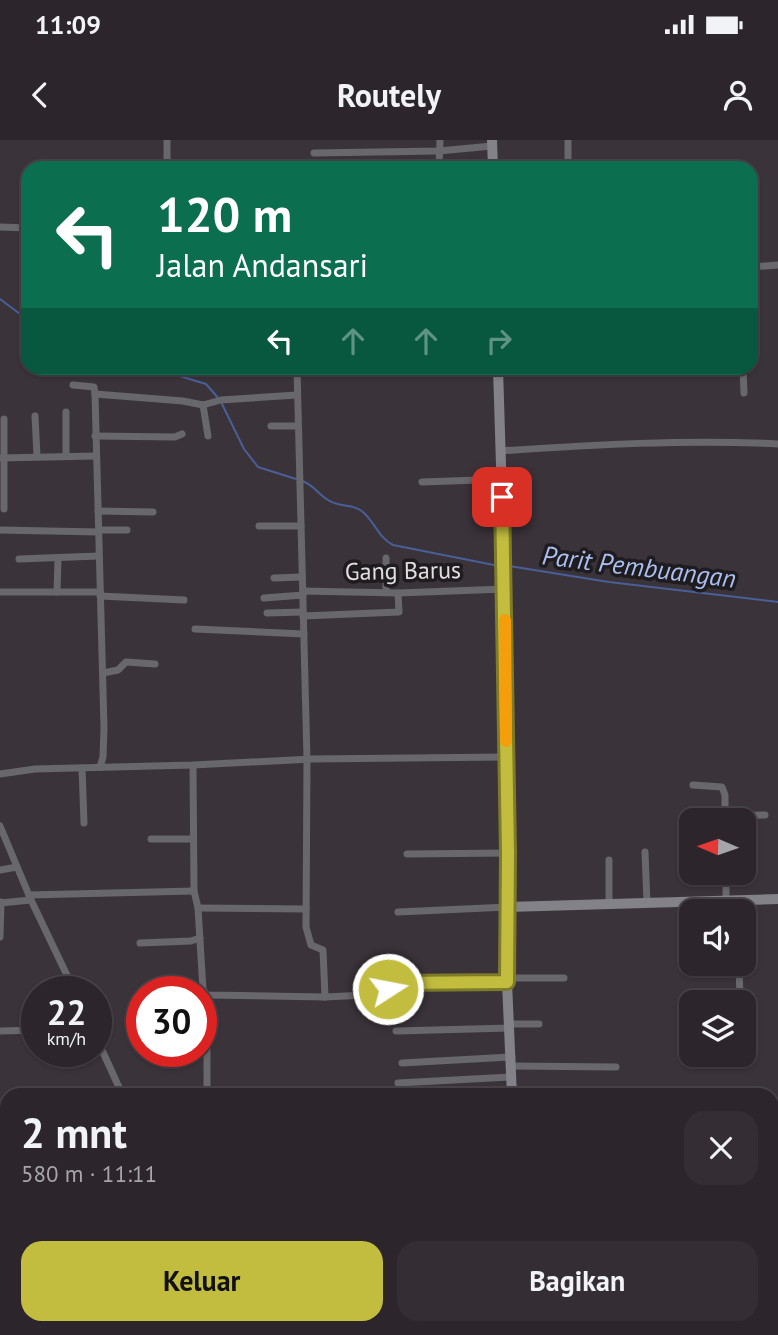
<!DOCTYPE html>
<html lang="id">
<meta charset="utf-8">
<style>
body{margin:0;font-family:"PT Sans",sans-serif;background:#342e34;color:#f1f3f6;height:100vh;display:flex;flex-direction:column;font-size:26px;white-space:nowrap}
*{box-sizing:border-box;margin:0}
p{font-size:23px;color:#a6a5a9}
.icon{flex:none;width:38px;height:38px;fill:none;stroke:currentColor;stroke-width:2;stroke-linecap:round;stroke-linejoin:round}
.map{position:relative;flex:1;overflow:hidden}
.drawer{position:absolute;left:0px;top:948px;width:779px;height:247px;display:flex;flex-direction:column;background:#2c262c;border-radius:21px 21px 0 0;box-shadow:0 2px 5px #0004,0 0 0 2px #484348}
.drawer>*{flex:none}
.banner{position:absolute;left:21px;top:21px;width:737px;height:214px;border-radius:21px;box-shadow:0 2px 5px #0004,0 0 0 2px #484348;background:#0b6e4f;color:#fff;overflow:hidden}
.needle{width:46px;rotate:272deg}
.buttons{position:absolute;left:679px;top:668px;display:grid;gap:14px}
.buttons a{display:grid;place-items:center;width:77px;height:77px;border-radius:14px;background:#2c262c;box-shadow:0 2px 5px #0004,0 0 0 2px #484348;font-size:35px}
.speed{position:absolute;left:21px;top:836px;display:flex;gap:14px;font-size:35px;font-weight:700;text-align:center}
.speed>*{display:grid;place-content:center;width:91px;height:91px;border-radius:50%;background:#2c262c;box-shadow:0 2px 5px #0004,0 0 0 2px #484348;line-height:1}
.speed small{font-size:18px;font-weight:400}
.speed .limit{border:10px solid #d22;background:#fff;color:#111}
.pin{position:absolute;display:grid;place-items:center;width:60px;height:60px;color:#fff;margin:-30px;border-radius:14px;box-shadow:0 4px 10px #0006}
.me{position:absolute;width:77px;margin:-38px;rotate:79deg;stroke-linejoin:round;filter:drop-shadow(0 0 5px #0008)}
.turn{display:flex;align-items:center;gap:24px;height:147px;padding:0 21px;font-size:32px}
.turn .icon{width:91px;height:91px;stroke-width:2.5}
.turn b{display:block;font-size:49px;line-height:60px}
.lanes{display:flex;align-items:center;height:66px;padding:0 21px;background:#0003;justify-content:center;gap:35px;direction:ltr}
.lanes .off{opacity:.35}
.round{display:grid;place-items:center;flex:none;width:74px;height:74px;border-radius:21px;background:#342e34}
.headline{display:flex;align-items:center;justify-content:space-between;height:119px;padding:0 21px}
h1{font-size:42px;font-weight:800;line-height:52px}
.button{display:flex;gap:14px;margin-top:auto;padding:14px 21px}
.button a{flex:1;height:80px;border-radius:21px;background:#c2bd3f;color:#111;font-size:28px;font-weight:800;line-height:80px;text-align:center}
.button a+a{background:#342e34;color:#f1f3f6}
.status{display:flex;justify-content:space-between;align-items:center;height:49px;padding:0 35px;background:#2c262c;direction:ltr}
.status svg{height:19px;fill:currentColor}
header{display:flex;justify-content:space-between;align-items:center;height:91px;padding:0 21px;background:#2c262c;font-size:32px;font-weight:800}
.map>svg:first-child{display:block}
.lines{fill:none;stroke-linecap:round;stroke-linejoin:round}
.stream{stroke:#4a5f97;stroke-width:2}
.street{stroke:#68676b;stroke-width:7}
.secondary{stroke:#838288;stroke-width:10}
.route-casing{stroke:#7e7b29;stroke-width:18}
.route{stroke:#c2bd3f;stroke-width:12}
.slow{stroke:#f59e0b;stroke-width:12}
.labels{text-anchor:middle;stroke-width:7;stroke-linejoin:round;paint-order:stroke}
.street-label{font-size:24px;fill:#e1dde1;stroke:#1f1c1f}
.water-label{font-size:26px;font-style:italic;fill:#abbff1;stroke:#1f1c1f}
</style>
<div class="status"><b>11:09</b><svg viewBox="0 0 49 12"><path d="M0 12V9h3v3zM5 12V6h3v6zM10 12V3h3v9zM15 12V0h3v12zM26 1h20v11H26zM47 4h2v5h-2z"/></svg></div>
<header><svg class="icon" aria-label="back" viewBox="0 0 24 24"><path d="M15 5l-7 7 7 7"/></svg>Routely<svg class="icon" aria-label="person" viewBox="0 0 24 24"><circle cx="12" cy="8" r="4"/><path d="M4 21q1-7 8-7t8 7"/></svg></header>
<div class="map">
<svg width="778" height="1195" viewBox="0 0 778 1195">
<rect width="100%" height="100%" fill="#3a333a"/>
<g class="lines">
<g class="stream">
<polyline points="0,159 28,180"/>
<polyline points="153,228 206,244 219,259"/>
<polyline points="222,264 244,309 258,327 296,339"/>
<path d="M302,341c12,4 16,13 26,19 11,8 26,3 36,13 11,10 15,25 29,32l106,21"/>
<polyline points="509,426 609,442 778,462"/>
</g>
<g class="street">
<polyline points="167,0 167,28"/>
<polyline points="314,13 439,11 492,6"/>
<polyline points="439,28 440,0"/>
<polyline points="568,28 568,0"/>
<polyline points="0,87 28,88"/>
<polyline points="751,127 778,125"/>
<polyline points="297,228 307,619 306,787 311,805 323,810 325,857"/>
<polyline points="743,228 744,253"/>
<polyline points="73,245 94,247 95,254 183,261 203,265 221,260 297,255"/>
<polyline points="95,254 104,588 103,617 100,627"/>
<polyline points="203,265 208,296"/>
<polyline points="66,272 66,315"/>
<polyline points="35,276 37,316"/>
<polyline points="271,286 298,286"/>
<polyline points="95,296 175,297 182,294"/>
<path d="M500,311c92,-6 186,-12 278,-7"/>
<polyline points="0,318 96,316"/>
<polyline points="422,342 479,340 502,336"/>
<polyline points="4,369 4,279"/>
<polyline points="98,371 153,372"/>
<polyline points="259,386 301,386"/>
<polyline points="0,390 99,392"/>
<polyline points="99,390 127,390"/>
<polyline points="19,419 99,416"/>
<polyline points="274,438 302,437"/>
<polyline points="303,451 398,453 505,449"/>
<polyline points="0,452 100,452"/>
<polyline points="57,452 58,419"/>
<polyline points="386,452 386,418"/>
<polyline points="100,456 184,460"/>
<polyline points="264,458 303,455"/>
<polyline points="267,473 303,472"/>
<polyline points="303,476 399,472 398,453"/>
<polyline points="195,489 304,494"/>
<polyline points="103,533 118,530 126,522 155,524"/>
<polyline points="193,625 194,751 198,768 203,850 207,855 325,857 387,854 389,846 393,843 507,842"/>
<polyline points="82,628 84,683"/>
<polyline points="0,634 35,629 193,625 312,619 506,617"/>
<polyline points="693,645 722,647 725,655 725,681"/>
<polyline points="725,676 765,675"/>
<polyline points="0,686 31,760 75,852"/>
<polyline points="151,699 193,699"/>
<polyline points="645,712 647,763"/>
<polyline points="407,714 508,713"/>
<polyline points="609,720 609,764"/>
<polyline points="0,730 17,727"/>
<polyline points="726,733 726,760"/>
<polyline points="29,755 194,751"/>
<polyline points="734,760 735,772"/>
<polyline points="0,763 31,760"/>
<polyline points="198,768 306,769"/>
<polyline points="398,772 508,767"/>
<polyline points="0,797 1,762"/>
<polyline points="140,803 191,801 200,798"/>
<polyline points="507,838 564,838"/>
<polyline points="207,855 207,956"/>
<polyline points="728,861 740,860 739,824"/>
<polyline points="510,884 539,884"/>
<polyline points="0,891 37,890"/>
<polyline points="396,891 510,888"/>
<polyline points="96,897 123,956"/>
<polyline points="402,923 512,917"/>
<polyline points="512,926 616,927"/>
<polyline points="398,943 512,937"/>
<polyline points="772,1148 778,1147"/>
<polyline points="692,1188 692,1195"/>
<polyline points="184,1194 193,1195"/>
<polyline points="243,1195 251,1193"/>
<polyline points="313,1195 313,1188"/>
<polyline points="388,1195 392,1188"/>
</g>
<g class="secondary">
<polyline points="492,0 493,28"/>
<polyline points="498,228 504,422 508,713 507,842 512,956"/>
<polyline points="508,767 778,759"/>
<polyline points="517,1188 517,1195"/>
</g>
</g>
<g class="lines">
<defs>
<polyline id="route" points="388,849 393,843 507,842 508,713 502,357"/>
</defs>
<use href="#route" class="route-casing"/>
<use href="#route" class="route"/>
<polyline class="slow" points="505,480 506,601"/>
</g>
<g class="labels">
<g class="street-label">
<text transform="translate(403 431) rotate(-1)" y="8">Gang Barus</text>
</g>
<g class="water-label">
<text transform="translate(639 427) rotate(7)" y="9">Parit Pembuangan</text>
</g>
</g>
</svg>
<div class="buttons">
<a><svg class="needle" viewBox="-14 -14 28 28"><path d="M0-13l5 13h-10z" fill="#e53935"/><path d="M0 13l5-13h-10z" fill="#a6a5a9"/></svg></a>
<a><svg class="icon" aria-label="sound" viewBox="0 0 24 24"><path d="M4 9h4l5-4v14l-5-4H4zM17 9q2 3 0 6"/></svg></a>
<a><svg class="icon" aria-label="layers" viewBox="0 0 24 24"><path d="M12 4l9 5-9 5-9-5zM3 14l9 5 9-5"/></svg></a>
</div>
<div class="speed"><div>22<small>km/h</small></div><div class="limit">30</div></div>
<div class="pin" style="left:502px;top:357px;background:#d93025"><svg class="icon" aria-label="arrive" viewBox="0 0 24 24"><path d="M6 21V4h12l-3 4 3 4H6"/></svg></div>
<svg class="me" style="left:388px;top:849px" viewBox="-20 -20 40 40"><circle r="17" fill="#c2bd3f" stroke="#fff" stroke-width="3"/><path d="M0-11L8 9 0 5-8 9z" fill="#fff"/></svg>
<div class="banner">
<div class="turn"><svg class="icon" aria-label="left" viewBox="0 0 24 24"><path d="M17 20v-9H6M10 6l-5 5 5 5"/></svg><div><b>120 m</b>Jalan Andansari</div></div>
<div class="lanes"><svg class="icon" aria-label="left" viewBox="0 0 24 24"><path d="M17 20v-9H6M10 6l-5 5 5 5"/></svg><svg class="icon off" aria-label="ahead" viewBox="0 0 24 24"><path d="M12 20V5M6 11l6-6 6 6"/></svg><svg class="icon off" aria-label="ahead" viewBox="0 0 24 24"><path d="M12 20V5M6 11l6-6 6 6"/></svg><svg class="icon off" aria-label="right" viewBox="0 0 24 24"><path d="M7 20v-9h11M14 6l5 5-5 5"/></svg></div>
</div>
<section class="drawer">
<div class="headline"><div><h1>2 mnt</h1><p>580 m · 11:11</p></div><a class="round"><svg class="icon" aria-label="close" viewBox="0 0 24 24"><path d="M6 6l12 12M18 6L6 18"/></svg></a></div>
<div class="button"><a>Keluar</a><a>Bagikan</a></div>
</section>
</div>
